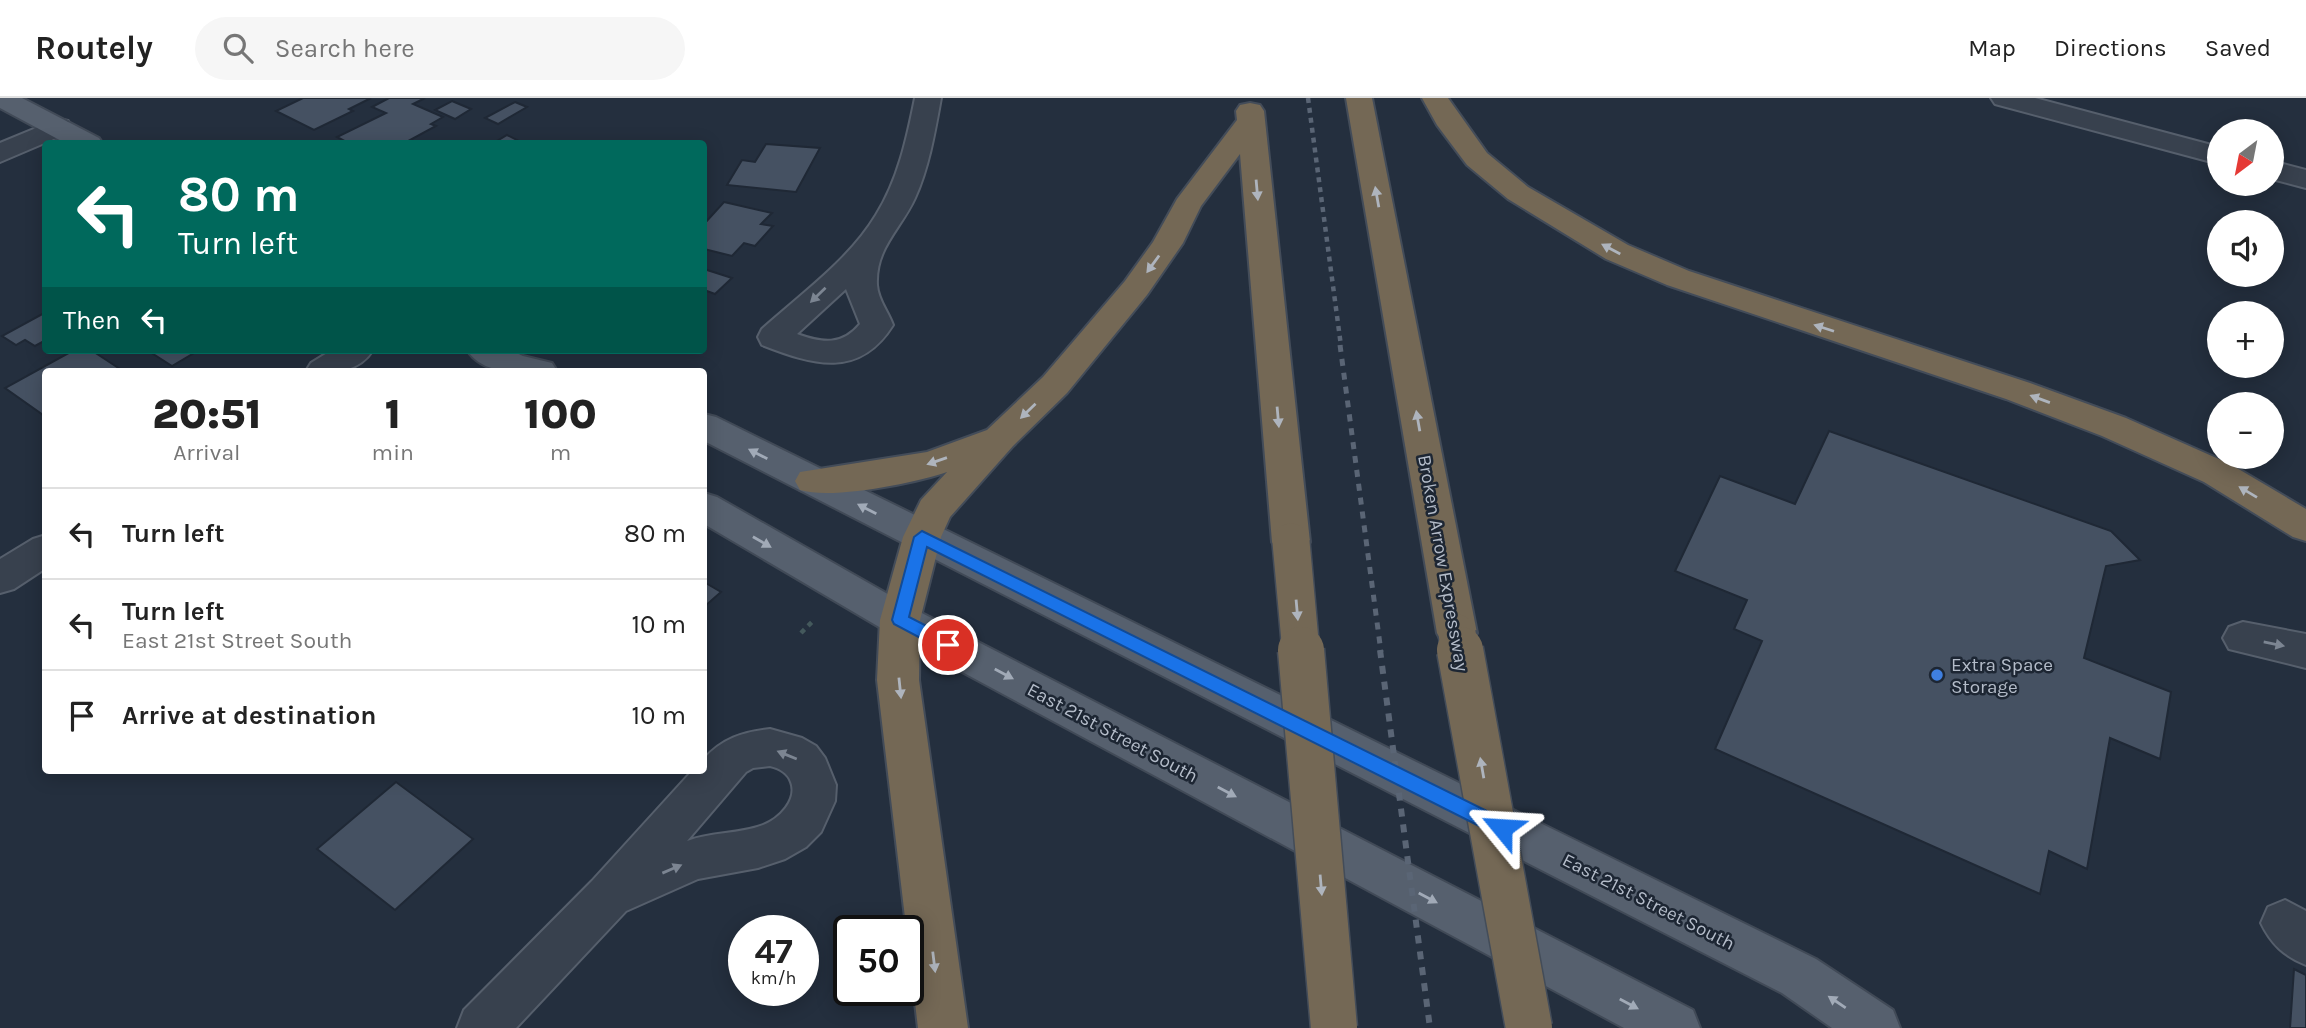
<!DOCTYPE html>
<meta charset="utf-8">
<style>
body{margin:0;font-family:Karla,sans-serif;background:#f6f6f6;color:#222;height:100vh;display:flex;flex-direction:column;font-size:26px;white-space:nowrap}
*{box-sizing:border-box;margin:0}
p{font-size:23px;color:#767676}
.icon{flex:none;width:38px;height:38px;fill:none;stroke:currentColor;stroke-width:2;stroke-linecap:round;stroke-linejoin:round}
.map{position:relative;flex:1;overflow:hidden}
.side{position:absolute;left:42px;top:270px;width:665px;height:406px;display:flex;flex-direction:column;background:#fff;border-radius:7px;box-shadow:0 4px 18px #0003}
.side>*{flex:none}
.top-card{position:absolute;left:42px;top:42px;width:665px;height:214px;border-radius:7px;box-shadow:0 4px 18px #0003;background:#00695c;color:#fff;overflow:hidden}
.needle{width:46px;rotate:212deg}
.buttons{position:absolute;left:2207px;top:21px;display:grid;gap:14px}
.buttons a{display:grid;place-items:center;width:77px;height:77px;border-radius:50%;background:#fff;box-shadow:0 4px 18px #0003;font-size:35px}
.speed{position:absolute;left:728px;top:817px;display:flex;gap:14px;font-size:35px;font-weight:700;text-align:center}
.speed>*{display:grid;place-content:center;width:91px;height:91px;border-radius:50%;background:#fff;box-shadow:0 4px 18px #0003;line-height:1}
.speed small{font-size:18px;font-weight:400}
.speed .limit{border:4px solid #111;border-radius:10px;background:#fff;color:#111}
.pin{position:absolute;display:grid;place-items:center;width:60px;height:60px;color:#fff;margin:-30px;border:4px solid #fff;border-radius:50%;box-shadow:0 2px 7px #0007}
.me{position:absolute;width:77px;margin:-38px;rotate:297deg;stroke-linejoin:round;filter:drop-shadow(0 0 5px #0008)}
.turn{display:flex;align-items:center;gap:24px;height:147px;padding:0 21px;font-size:32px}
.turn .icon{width:91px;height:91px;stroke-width:2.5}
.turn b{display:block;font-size:49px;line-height:60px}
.then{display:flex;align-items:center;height:66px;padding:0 21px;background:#0003;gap:14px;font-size:26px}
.eta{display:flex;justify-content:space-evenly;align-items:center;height:119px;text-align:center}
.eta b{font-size:42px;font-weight:800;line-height:49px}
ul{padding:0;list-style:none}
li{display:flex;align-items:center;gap:21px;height:91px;padding:0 21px;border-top:2px solid #e0e0e0}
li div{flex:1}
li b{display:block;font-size:26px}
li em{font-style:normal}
header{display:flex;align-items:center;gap:42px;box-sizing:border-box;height:98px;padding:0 35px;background:#fff;border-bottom:2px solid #e0e0e0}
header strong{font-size:33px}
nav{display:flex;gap:38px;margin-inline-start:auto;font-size:24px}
.search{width:490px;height:63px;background:#f6f6f6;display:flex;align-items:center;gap:18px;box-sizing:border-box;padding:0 24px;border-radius:38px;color:#767676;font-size:26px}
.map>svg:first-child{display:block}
.building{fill:#455162;stroke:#1f2835;stroke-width:2}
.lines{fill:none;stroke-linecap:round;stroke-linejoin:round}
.minor-casing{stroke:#565f6c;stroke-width:4}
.major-casing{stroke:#414a57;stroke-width:4}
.highway-casing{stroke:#434c59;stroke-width:4}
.path{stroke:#44595c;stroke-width:4.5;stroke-dasharray:5 5;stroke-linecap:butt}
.minor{fill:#38414e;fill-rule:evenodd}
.major{fill:#56606e;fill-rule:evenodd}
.highway{fill:#746855;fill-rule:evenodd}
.rail-far2{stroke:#5a6575;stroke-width:4.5;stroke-dasharray:5 5;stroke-linecap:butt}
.rail-far1{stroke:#5a6575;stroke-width:5;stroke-dasharray:7 7;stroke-linecap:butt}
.rail{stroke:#5a6575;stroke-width:6;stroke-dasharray:8 8;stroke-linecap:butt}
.highway-bridge-far1-casing{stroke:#434c59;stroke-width:40;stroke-linecap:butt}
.highway-bridge-casing{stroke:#434c59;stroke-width:49;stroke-linecap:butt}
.highway-bridge-far1{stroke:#746855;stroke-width:37}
.highway-bridge{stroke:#746855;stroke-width:46}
.oneway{fill:#aeb4bd}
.oneway2{fill:#7c8592}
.oneway3{fill:#a1aab7}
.route{fill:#1a73e8;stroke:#114b97;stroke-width:2}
.shop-dot{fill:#3f7fe0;stroke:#1d2633;stroke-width:2.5}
.labels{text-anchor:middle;stroke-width:5;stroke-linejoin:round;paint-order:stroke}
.street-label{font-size:19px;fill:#b4bcc9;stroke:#1d2633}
.poi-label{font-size:19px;fill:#b4bcc9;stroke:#1d2633;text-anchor:start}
</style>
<header>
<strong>Routely</strong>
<div class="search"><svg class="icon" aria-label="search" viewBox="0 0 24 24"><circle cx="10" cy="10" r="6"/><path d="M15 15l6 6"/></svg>Search here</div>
<nav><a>Map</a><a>Directions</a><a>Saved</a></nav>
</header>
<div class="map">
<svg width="2306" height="930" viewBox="0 0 2306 930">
<rect width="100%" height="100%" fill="#242f3e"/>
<g class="building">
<polygon points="303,0 371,0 349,11 353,13 314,32 276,13"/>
<polygon points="389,0 425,0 413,6 443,19 431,26 436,28 410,42 417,46 350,46 337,39 386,15 372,9"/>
<polygon points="452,3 471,11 455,21 435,12"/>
<polygon points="515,4 527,9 498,26 485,20"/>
<polygon points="507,37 525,46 492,46"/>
<polygon points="766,46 820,50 796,94 727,87 742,62 755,64"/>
<polygon points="724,104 772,115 761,126 773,128 755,148 744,145 732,158 704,151 704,126"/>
<polygon points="704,171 732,180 715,196 704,192"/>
<polygon points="46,214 46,242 35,248 25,242 16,247 2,238"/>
<polygon points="74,252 91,252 123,273 46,273 46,319 5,290"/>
<polygon points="147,252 199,252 172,268"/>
<polygon points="1829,333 2111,433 2140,462 2106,468 2084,560 2171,594 2160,661 2110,640 2087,771 2049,753 2040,796 1715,651 1762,543 1734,531 1747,502 1675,473 1720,378 1795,406"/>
<polygon points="704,484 721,494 704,509"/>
<polygon points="396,684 473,741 395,812 317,751"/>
<polygon points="2294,871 2306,877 2306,930 2290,930"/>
</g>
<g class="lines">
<defs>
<g id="minor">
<path d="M915,0h26c-6,33 -12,69 -26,100 -14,31 -40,50 -38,87 1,15 11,26 16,40 -34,54 -80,40 -131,20l-4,-8 4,-8c39,-35 87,-69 114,-114 22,-35 31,-77 39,-117zM846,191l14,35c-18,22 -38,19 -63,10z"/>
<polygon points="1991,0 2035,0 2219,49 2219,66 1995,6"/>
<polygon points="58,21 68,23 72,29 68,35 0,64 0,45"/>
<polygon points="2272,63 2306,72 2306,90 2272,81"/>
<path d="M332,252h41c-16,25 -41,21 -67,21l5,-8z"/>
<polygon points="46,437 46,470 14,491 0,495 0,461 33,441"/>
<polygon points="2243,524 2306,536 2306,570 2229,551 2223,540 2229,529"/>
<path d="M770,631l32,9 14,8 9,12 11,27 -1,16 -14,31 -15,15 -21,12 -27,9 -60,11 -72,32 -110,117h-59l7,-18 128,-129 101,-111h11v-11c18,-20 38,-27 66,-30zM770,668c9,2 18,7 21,16 7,18 -12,37 -28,43 -23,9 -52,7 -76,16l59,-69 7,-4z"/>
<path d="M2285,802l21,11v54c-22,-9 -35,-21 -45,-42l7,-16z"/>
</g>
<g id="major">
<polygon points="0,0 22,0 99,40 103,46 67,46 0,10"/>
<path d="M467,252h43l13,6 29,7 5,8c-30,0 -71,8 -90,-21z"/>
<polygon points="704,316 716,319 1816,861 1893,912 1900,930 1832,930 1782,895 704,343"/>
<polygon points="704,395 717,399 914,511 1693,912 1700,930 1624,930 886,533 704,426"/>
</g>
<g id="highway">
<polygon points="1346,0 1372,0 1477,535 1471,546 1457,551 1443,546 1437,535"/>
<polygon points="1422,0 1448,0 1487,55 1528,89 1628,147 1689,173 2030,285 2126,320 2230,366 2306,411 2306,443 2293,439 2204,384 2102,338 2006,301 1667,187 1606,161 1508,101 1467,67 1437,27"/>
<path d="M1250,5l10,2 4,6 46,431 -6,10 -13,4 -13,-4 -6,-10 -32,-388 -39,52 -18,37 -36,52 -80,98 -54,53 -63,71 -9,20 -21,83 -1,60 49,348h-50l-41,-348 3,-60 23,-83 18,-37 26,-28c-33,11 -115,28 -147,18l-5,-9 5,-9 127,-20 60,-22 56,-53 82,-96 28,-39 24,-43 60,-79 -1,-9 4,-6z"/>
</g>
</defs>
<use href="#minor" class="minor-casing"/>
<use href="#major" class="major-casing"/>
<use href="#highway" class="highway-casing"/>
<polyline class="path" points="801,535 814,522"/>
<use href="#minor" class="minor"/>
<use href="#major" class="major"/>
<use href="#highway" class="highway"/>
<polyline class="rail-far2" points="1308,0 1341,248"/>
<polyline class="rail-far1" points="1340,247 1381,554"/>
<polyline class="rail" points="1380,552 1430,930"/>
<defs>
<g id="highway-bridge-far1">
<polyline points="1291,444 1301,554"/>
<polyline points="1457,535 1460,554"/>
</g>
<g id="highway-bridge">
<polyline points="1301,552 1334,930"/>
<polyline points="1460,552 1529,930"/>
</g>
</defs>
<use href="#highway-bridge-far1" class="highway-bridge-far1-casing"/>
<use href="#highway-bridge" class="highway-bridge-casing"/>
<use href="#highway-bridge-far1" class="highway-bridge-far1"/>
<use href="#highway-bridge" class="highway-bridge"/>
</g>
<defs><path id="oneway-solid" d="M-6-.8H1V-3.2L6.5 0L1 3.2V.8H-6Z" transform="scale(1.75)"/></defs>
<g class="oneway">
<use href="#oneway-solid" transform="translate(1257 92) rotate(85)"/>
<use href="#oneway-solid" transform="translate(1377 99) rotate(-100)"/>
<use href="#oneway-solid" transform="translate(1611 151) rotate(-152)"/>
<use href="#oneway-solid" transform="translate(1153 166) rotate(126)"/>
<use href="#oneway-solid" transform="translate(1824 230) rotate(-162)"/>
<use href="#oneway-solid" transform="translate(2040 301) rotate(-160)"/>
<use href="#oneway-solid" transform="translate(1028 313) rotate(136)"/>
<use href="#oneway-solid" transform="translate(1278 319) rotate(85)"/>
<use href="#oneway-solid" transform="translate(1418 323) rotate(-100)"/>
<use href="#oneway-solid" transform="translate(937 363) rotate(161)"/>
<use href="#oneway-solid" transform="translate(2248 394) rotate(-149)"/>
<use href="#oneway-solid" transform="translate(1297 512) rotate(85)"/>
<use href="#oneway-solid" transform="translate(900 590) rotate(84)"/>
<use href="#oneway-solid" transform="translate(1482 670) rotate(-100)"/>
<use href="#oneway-solid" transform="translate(1321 787) rotate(85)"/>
<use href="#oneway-solid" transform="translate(934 864) rotate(83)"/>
</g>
<g class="oneway2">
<use href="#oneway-solid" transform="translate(818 197) rotate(136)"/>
<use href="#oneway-solid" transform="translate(2274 546) rotate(11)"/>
<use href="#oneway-solid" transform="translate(787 657) rotate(-158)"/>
<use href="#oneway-solid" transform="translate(672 771) rotate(-23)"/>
</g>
<g class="oneway3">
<use href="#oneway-solid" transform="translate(758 356) rotate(-153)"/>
<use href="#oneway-solid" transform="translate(867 411) rotate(-153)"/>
<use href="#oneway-solid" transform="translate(762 444) rotate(30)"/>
<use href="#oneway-solid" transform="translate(1004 576) rotate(28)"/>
<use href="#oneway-solid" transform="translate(1227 694) rotate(28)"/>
<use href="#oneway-solid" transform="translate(1428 800) rotate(28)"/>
<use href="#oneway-solid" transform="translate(1837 904) rotate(-146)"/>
<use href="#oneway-solid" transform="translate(1629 906) rotate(28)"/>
</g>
<polygon class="route" points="922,433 1509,724 1511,730 1509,736 1502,738 1495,736 927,449 909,519 954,542 957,547 954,552 943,552 894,526 892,522 914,439"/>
<circle class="shop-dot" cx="1937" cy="577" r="7"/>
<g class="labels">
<g class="street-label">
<text transform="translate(1444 465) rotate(80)" y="7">Broken Arrow Expressway</text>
<text transform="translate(1113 634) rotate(28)" y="7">East 21st Street South</text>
<text transform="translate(1649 803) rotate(27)" y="7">East 21st Street South</text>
</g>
<g class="poi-label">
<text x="1951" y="573">Extra Space<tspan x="1951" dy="22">Storage</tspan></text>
</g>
</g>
</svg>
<div class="buttons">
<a><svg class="needle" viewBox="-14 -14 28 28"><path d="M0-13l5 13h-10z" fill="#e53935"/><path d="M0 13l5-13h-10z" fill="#767676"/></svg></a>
<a><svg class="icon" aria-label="sound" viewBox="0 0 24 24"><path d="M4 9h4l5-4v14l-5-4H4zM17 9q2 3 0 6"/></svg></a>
<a>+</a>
<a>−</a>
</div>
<div class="speed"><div>47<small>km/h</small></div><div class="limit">50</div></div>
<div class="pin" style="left:948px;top:547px;background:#d93025"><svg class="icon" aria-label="arrive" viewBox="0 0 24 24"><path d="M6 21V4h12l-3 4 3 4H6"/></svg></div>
<svg class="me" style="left:1502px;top:730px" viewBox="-20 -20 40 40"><path d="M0-17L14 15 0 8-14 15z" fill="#1a73e8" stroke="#fff" stroke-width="4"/></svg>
<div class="top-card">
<div class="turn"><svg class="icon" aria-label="left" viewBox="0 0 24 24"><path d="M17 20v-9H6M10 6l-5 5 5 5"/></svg><div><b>80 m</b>Turn left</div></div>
<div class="then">Then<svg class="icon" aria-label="left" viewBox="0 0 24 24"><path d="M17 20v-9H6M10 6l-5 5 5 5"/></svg></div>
</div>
<section class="side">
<div class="eta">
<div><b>20:51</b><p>Arrival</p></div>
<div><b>1</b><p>min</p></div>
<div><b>100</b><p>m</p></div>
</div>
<ul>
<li><svg class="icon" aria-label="left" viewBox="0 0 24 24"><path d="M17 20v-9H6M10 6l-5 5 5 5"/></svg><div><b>Turn left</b></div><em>80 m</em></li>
<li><svg class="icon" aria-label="left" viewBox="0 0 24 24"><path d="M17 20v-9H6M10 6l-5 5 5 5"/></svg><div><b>Turn left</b><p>East 21st Street South</p></div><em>10 m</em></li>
<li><svg class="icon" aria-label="arrive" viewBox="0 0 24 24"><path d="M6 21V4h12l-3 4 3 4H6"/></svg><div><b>Arrive at destination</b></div><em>10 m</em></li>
</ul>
</section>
</div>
